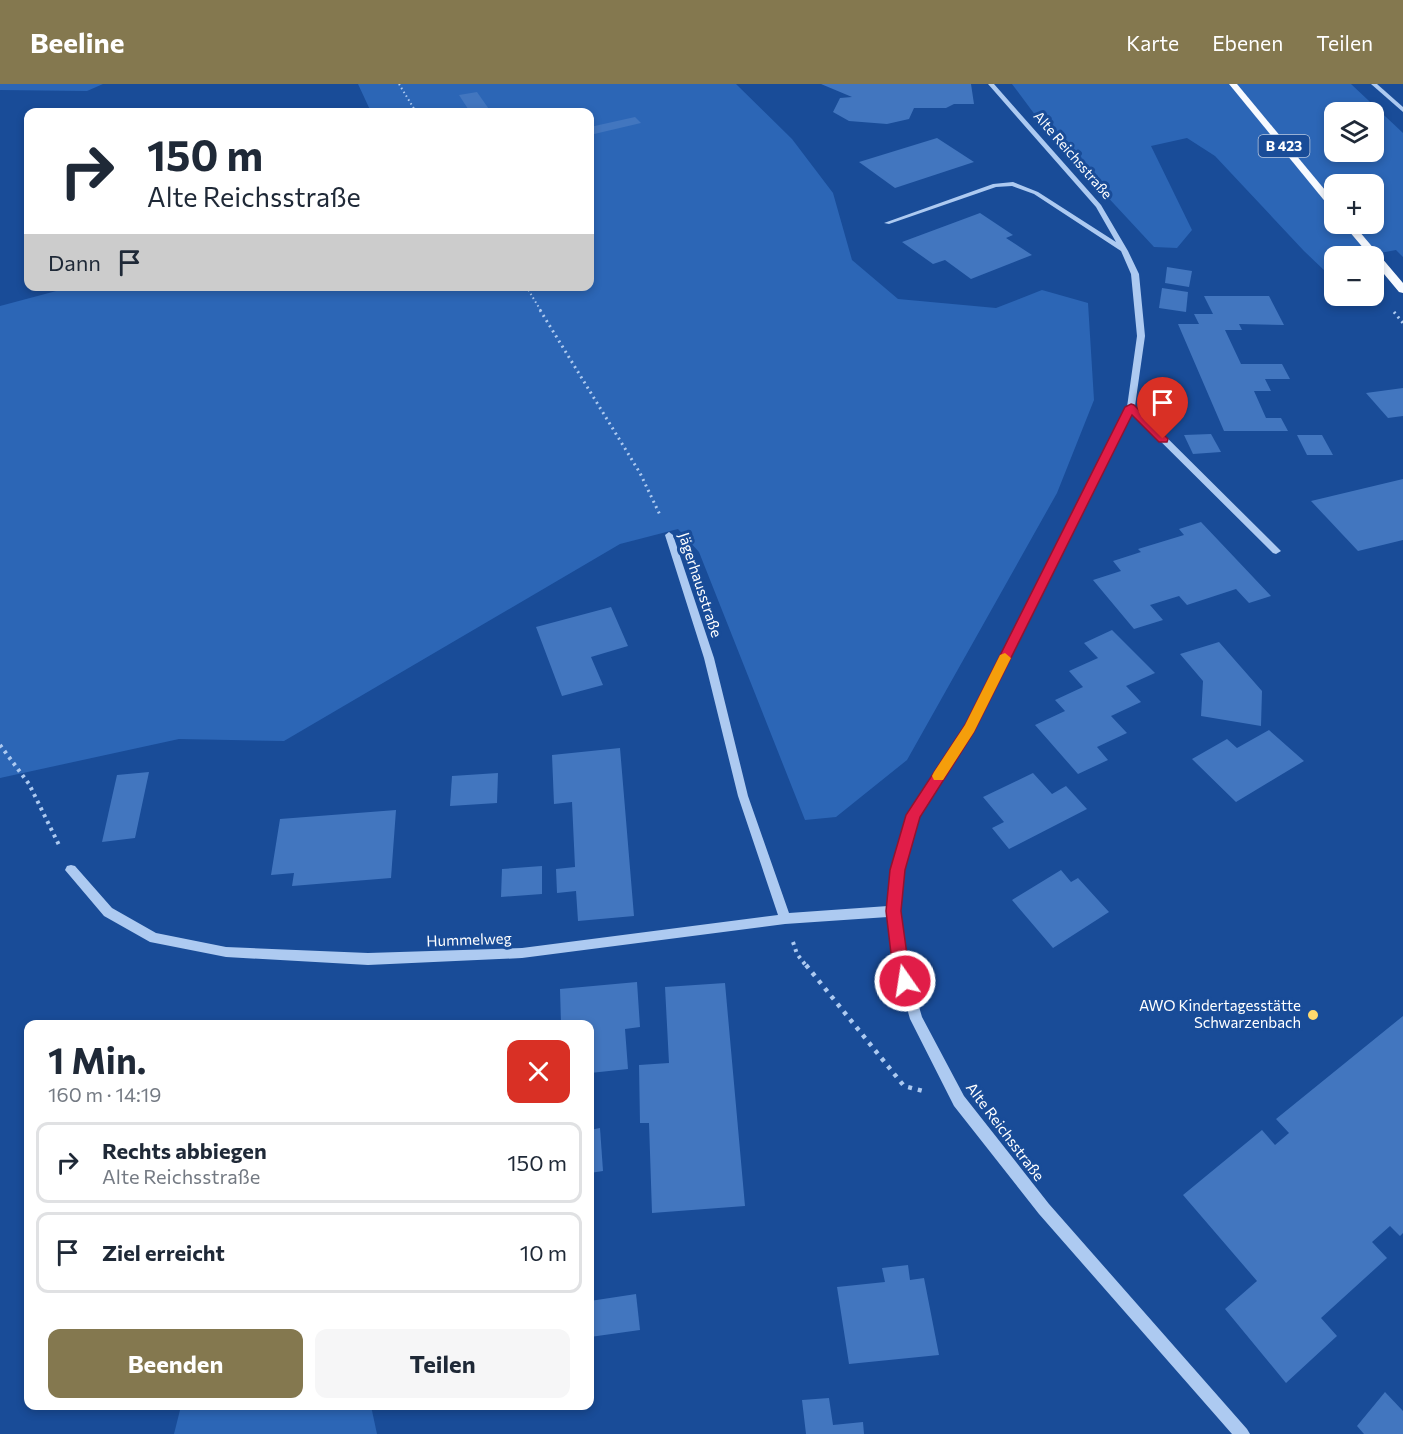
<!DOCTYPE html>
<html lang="de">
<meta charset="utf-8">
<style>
body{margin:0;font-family:Commissioner,sans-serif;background:#f6f6f7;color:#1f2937;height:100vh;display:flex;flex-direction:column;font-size:22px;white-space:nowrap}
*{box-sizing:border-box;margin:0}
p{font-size:20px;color:#747a83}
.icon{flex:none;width:33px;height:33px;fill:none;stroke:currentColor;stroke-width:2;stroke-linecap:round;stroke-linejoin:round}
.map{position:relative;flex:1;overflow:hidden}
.drawer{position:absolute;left:24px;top:936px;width:570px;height:390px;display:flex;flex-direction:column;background:#fff;border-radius:12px;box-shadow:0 3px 9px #0003}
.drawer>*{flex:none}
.top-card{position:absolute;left:24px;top:24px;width:570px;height:183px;border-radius:12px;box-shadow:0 3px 9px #0003;background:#fff;color:#1f2937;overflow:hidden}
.tools{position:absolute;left:1324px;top:18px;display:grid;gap:12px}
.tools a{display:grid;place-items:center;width:60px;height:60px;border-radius:12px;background:#fff;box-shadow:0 3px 9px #0003;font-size:30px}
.pin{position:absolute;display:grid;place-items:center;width:51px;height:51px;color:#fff;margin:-62px -26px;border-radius:50% 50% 50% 0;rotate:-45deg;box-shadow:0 0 6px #0007}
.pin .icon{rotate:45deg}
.me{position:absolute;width:66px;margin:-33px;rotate:347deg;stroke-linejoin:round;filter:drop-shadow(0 0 4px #0008)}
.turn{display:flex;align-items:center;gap:21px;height:126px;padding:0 24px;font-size:27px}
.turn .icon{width:78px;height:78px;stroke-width:2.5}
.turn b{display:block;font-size:42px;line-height:51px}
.then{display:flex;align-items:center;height:57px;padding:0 24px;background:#0003;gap:12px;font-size:22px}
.round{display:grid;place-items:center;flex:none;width:63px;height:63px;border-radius:12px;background:#f6f6f7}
.overview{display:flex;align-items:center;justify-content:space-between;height:102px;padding:0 24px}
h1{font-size:36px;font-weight:700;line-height:45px}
.primary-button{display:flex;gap:12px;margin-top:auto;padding:12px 24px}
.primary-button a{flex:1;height:69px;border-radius:12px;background:#84784f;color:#fff;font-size:24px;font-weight:700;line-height:69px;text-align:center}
.primary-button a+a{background:#f6f6f7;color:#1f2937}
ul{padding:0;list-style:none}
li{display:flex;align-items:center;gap:18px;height:81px;margin:0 12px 9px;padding:0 12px;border:3px solid #e0e1e3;border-radius:12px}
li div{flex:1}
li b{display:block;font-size:22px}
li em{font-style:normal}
header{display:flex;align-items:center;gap:36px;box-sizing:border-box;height:84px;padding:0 30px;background:#84784f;color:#fff}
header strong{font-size:28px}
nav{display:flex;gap:33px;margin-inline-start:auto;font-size:21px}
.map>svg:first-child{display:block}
.green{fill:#2c66b6;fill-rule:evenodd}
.building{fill:#4276bf}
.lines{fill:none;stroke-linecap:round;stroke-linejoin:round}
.path-far3{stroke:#adcaf1;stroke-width:2;stroke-dasharray:1.5 3;stroke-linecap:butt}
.path-far2{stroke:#adcaf1;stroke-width:3;stroke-dasharray:2 4;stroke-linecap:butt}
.path-far1{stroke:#adcaf1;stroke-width:4;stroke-dasharray:3 4.5;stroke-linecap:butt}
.path{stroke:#adcaf1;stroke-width:4.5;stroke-dasharray:4 6;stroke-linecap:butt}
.minor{fill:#adcaf1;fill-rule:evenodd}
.major{fill:#f7faff;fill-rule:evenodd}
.route{fill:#e11d48;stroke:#92132f;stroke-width:1.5}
.slow{fill:#f59e0b}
.poi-dot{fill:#ffd96d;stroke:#194c98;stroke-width:2}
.labels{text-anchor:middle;stroke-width:6;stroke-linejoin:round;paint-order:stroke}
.shield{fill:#194c98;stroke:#bac9e0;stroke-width:1.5}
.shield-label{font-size:14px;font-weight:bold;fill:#fff}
.far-street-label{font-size:14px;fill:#fff;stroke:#194c98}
.street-label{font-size:15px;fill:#fff;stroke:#194c98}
.poi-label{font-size:15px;fill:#fff;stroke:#194c98;text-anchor:end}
</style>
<header>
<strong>Beeline</strong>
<nav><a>Karte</a><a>Ebenen</a><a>Teilen</a></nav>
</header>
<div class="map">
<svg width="1403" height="1350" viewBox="0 0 1403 1350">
<rect width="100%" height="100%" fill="#194c98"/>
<g class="green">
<polygon points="0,0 103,0 87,7 0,6"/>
<polygon points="358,0 736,0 792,55 833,109 852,176 898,215 996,224 1042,206 1088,219 1094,316 1057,409 907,676 836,733 805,736 699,468 678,445 620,460 284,657 179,655 0,694 0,222 75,202 590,202 590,28 371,28"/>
<path d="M1012,0h339l52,49v124l-7,-7 -32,6h-29v9l-9,7 -22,-21 -89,-95 -28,-18 -36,8 41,84 -15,18 -23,-1 -104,-112zM1335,28h39v40h-39zM1335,100h39v40h-39z"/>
<polygon points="181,1322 371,1322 377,1350 174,1350"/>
</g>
<g class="building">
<polygon points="821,0 971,0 974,20 954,20 946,24 914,24 909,35 887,40 849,37 833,28 840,14 852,13"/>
<polygon points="477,8 491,28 470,28 459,11"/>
<polygon points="635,33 641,39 590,51 590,43"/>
<polygon points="937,54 974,78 895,104 859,78"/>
<polygon points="980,129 1013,151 1006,154 1032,171 971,195 945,176 933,180 902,158"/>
<polygon points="1167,183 1192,187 1189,203 1165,199"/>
<polygon points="1162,204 1188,208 1186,228 1159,224"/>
<polygon points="1204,212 1269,212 1284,241 1239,240 1242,246 1225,246 1241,280 1282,280 1290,295 1265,295 1271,307 1254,307 1266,334 1281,334 1288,347 1224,347 1178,240 1199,240 1194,230 1213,230"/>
<polygon points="1403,304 1403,332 1388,334 1366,309"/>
<polygon points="1211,350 1221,368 1193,370 1184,351"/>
<polygon points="1297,351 1322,351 1333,371 1307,371"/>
<polygon points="1403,395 1403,456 1358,467 1311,417"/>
<polygon points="1201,438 1271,512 1249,519 1236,505 1187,521 1179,512 1150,521 1163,536 1134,545 1093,496 1121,487 1113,477 1141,468 1138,465 1184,451 1179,445"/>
<polygon points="611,523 628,562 591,573 603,601 562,612 536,543"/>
<polygon points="1112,546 1155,589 1126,602 1141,618 1111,632 1127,649 1097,663 1108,676 1078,690 1035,641 1065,627 1055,616 1083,603 1069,587 1098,574 1084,559"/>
<polygon points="1219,558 1262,607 1261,642 1201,632 1203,597 1180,570"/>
<polygon points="1269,646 1304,677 1236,718 1192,675 1227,655 1237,664"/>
<polygon points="620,664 634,832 578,837 576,807 557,809 556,785 575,783 572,718 554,720 552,671"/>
<polygon points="149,688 135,754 102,758 117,691"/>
<polygon points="498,689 497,719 450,722 452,692"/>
<polygon points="1033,689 1052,710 1066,702 1087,725 1009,765 992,744 1004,738 983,713"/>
<polygon points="396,726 391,794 292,802 294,789 271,791 280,735"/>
<polygon points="542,782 542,810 501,813 502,785"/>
<polygon points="1061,786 1071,798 1078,794 1109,828 1053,864 1012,816"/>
<polygon points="637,898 640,943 625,945 628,985 590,989 590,940 561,940 560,905"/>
<polygon points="725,899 745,1122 652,1129 649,1039 640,1039 639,981 669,979 665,903"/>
<polygon points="1403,932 1403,1149 1400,1152 1390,1142 1372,1158 1387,1174 1321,1234 1337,1252 1286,1299 1225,1225 1257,1197 1183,1111 1262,1046 1275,1061 1289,1049 1276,1035"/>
<polygon points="600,1044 603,1087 590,1089 590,1046"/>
<polygon points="908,1181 910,1196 924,1194 939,1271 849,1280 837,1203 885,1198 882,1184"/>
<polygon points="636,1210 640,1246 590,1253 590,1217"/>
<polygon points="1385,1308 1403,1327 1403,1350 1364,1350 1357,1342"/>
<polygon points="829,1314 833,1341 863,1338 864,1350 806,1350 802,1316"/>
</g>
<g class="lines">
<g class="path-far3">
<polyline points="399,0 416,28"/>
<polyline points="526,202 541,227"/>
</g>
<g class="path-far2">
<polyline points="540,226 640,389 660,431"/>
<polyline points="1394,228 1403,239"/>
</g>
<g class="path-far1">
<polyline points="0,661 29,700 60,763"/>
<polyline points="793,858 797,870 807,883"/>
</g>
<polyline class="path" points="806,881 904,1002 923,1007"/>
<g class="minor">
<polygon points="988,0 994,0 1101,121 1128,167 1139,190 1145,252 1135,322 1281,467 1276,470 1273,469 1132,329 974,647 918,732 903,785 899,827 906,878 922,933 964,1012 1049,1120 1247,1345 1250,1350 1232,1350 1039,1130 954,1022 910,935 894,878 888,833 785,840 522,874 368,881 226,873 150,858 104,832 65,786 67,782 71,781 75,782 112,824 156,849 226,863 368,869 522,864 778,831 738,712 704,574 665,451 669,448 673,451 714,574 748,712 789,829 888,822 891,785 908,731 966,641 1127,323 1137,252 1131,190 1121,167 1034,110 1012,102 996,103 889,140 884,139 993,100 1013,98 1038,108 1116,158 1096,123"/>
<polygon points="1371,0 1377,0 1403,23 1403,28"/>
</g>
<g class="major">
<polygon points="1229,0 1237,0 1335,118 1335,127 1332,126"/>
<polygon points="1343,140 1353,140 1403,199 1403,209 1399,208 1374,178 1374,172 1370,172"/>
</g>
</g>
<polygon class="route" points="1131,320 1134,321 1168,355 1167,358 1159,358 1132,331 974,648 920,733 905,786 901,827 908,878 913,897 911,902 905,904 900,902 892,878 886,827 890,786 906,731 965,641 1125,323"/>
<polygon class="slow" points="1005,569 1011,574 974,648 943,696 934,696 932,692 934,688 965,641 1000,571"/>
<circle class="poi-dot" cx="1313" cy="931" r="6"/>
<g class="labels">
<rect class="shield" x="1258.5" y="51" width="51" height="22" rx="4.5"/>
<g class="shield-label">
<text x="1284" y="67">B 423</text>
</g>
<g class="far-street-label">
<text transform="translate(1073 71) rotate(49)" y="5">Alte Reichsstraße</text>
</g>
<g class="street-label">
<text transform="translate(700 501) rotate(72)" y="5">Jägerhausstraße</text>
<text transform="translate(469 856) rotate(-2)" y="5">Hummelweg</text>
<text transform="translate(1005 1048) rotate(53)" y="5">Alte Reichsstraße</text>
</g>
<g class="poi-label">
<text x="1301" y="927">AWO Kindertagesstätte<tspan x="1301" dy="17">Schwarzenbach</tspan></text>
</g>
</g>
</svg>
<div class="tools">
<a><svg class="icon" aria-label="layers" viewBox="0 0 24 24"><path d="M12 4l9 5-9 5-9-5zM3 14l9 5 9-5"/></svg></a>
<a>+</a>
<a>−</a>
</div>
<div class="pin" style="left:1163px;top:355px;background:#d93025"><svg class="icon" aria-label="arrive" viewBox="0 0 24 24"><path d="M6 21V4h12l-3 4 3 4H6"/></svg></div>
<svg class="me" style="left:905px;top:897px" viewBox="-20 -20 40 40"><circle r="17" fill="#e11d48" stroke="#fff" stroke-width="3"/><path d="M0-11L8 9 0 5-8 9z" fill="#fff"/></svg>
<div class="top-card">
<div class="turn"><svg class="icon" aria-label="right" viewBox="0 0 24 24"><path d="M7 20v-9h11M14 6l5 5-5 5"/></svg><div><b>150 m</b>Alte Reichsstraße</div></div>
<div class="then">Dann<svg class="icon" aria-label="arrive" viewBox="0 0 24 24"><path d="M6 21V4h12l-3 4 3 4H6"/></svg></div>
</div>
<section class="drawer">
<div class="overview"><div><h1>1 Min.</h1><p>160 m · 14:19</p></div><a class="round" style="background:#d93025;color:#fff"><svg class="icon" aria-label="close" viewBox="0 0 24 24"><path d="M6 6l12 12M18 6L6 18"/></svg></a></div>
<ul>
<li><svg class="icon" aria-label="right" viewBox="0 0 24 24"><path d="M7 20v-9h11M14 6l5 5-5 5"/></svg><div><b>Rechts abbiegen</b><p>Alte Reichsstraße</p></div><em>150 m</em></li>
<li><svg class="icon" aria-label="arrive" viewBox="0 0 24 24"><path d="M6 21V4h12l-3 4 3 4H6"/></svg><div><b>Ziel erreicht</b></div><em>10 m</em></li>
</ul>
<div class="primary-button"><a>Beenden</a><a>Teilen</a></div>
</section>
</div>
